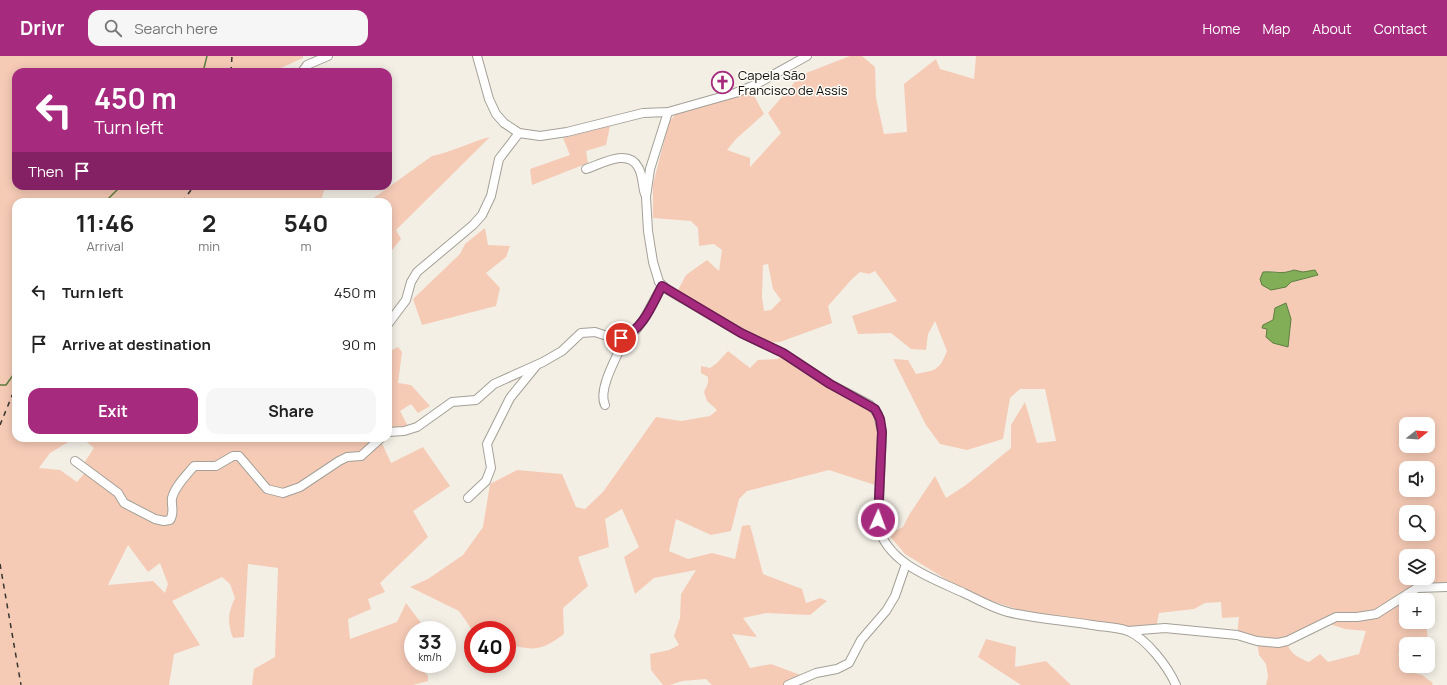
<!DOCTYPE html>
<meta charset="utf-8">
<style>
body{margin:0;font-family:Manrope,sans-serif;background:#f6f6f6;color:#222;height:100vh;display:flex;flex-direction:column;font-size:15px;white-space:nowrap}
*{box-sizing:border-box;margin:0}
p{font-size:13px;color:#767676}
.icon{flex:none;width:22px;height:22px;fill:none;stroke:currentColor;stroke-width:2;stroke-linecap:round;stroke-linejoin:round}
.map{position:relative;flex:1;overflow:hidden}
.drawer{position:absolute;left:12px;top:142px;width:380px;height:244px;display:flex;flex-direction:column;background:#fff;border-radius:12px;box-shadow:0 2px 10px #0003}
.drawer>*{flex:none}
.guide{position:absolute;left:12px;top:12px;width:380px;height:122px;border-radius:12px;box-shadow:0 2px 10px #0003;background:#a62a7e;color:#fff;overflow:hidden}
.needle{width:26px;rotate:73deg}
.fabs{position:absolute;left:1399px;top:361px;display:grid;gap:8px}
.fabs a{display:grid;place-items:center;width:36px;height:36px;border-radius:8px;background:#fff;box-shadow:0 2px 10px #0003;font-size:20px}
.speed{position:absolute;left:404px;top:565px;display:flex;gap:8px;font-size:20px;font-weight:700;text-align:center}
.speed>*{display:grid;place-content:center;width:52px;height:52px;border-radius:50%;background:#fff;box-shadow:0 2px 10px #0003;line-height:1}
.speed small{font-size:10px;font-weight:400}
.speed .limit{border:6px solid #d22;background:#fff;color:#111}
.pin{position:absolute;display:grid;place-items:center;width:34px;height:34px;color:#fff;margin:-17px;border:2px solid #fff;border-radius:50%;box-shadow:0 1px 4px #0007}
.me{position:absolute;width:44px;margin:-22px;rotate:2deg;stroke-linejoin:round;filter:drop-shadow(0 0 3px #0008)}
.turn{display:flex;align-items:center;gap:14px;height:84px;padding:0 16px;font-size:18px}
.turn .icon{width:52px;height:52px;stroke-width:2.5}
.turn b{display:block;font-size:28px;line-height:34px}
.then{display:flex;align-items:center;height:38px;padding:0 16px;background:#0003;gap:8px;font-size:15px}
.eta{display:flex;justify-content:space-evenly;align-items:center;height:68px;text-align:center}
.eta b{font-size:24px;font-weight:700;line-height:28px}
.button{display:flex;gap:8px;margin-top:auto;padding:8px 16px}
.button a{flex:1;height:46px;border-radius:12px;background:#a62a7e;color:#fff;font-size:16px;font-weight:700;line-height:46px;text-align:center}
.button a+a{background:#f6f6f6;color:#222}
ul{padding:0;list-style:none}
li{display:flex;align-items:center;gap:12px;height:52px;padding:0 16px}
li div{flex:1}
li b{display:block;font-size:15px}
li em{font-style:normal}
header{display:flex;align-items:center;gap:24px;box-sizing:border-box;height:56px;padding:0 20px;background:#a62a7e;color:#fff}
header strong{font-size:19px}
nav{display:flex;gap:22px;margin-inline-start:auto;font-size:14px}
.search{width:280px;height:36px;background:#f6f6f6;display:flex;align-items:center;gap:10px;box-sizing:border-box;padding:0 14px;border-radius:12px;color:#767676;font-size:15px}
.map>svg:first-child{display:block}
.green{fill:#f6cbb6;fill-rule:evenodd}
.water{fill:#81ae56;stroke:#5e7e3f}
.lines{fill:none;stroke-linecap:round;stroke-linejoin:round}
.stream{stroke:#5e7e3f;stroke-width:1.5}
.minor-casing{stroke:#a4a097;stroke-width:10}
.minor{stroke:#fff;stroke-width:8}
.rail{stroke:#373530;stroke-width:1.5;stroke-dasharray:5 5;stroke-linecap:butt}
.route-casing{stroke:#6c1b52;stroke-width:10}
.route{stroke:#a62a7e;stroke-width:7}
.labels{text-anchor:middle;stroke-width:3;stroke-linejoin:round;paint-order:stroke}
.poi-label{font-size:13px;fill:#0e0d09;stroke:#fefcf6;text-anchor:start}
</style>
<header>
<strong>Drivr</strong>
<div class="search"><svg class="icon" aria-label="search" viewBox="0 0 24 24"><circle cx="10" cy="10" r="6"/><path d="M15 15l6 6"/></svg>Search here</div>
<nav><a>Home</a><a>Map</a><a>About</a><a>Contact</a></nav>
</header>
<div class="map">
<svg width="1447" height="629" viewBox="0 0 1447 629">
<rect width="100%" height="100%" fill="#f3efe5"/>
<g class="green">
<path d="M0,0h303v2l-29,13v1h-258v114h309l-4,16h-305v236h59l-25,15 -11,15 21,2 17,12 10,-12 -5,-4 12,-18 -12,-10h299l-1,1 11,24 32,-16 27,39 -37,25 15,26 -48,46 5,9 -17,7 3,10 -23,10 2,20 47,-17 9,-19 19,25v2h-12v34h5l10,12v5l-15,4h-161l2,-16 21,-12 3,-89 -30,-4 -4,73 -11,1c-6,-16 -5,-25 2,-40l-5,-14 -8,-7 -50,24 28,44 -26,9 -5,31h-169zM128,489l20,27 12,-9 8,21 -3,9 -12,-12 -45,4z"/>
<path d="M850,0h12l13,11 1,31 8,36 23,-2 -3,-48 32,-25 4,10 34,10 2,-23h471v531l-38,6 5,7h-8v22h20l3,27 -1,-5h-22v5l-4,-1 -4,6 5,16 19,5 11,8 -1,2h-166l2,-9 -2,-12 -7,-9 -2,-14 -20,-6 2,-18 -17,1 -1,-16 -16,1 -11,6 -35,4 -2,11 -27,3 -95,-12 -65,-21 -65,-40 -17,-20 15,-7 6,-12 26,-39 11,22 20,-13 45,-37v-23l14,-23 12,41 19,-2 -11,-52h-25l-10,9 -7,41 -36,11 -27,-6 -14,-19 -33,-66 15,1 8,14c20,-4 23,-3 31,-23l-12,-30 -7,13 -2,16 -15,-1 -20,-16 -33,1 -6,-18 45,-15 -22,-30 -6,3 -9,-2 -8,7 -24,27 4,17 -52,19 -15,1 -87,-53 8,-15 21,-15 12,11 3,-21 -8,-6 -15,2 -1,-18 -7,-7 -38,-3v-34l16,-62 7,-8 75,-24 13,24 -28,25 -9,11 23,8v9l31,-34 -13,-20 33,-38zM768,208l5,25 8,11 -10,10 -7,1 -2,-14 1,-32zM1294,214l9,2 12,-2 2,6 -26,6 -28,-10c14,-2 17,3 31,-2zM1406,368h22v22h-22zM1406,412h22v22h-22zM1406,456h22v22h-22zM1406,500h22v22h-22zM1323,566l22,7 21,2 -7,23 -31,8 -8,-8 -11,8c-10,-4 -21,-9 -22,-21z"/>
<polygon points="610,70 606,89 586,95 588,107 532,129 530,113 570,99 563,82"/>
<path d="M490,81l-94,93 5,9 -13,16v-53h-20l64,-46c20,-4 38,-14 58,-19z"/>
<polygon points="485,172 488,189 510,190 506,201 486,217 500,232 496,250 422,269 413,243 460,198 465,188"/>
<polygon points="398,291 402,296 398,327 411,329 430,350 418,357 411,348 400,355 410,374 388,376 388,296"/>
<path d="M728,295l22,17 8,-8 20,-1 4,-5 87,52 10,18 -4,61 -46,-15 -82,21 -8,8 -8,32 -20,4 -35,-16 -7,32 19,8 24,-6 23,6 7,-33 8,-1 13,49 39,15 4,14 14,-5 7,3 -17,14 -44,-2 -23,5 14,19 -25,-3 18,34 21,-4 35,13 -18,8h-76l-6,-6 -24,2 -12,4h-7l-12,-15 -1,-16 19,-4 10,-5 -5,-9 6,-18 1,-24 15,-24 -42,8 -19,16 -11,-37 15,-10 -17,-38 -17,10 4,28 -31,10 10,29 -25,22 1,26c-22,17 -30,17 -57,10v-14l-34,1 -14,-20 -49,-24 18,-8 35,-24 20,-28 7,-43 27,-14 45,4 14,33 9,2 18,-17 53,-75 25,4 29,-5 7,-6 -10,-9 -3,-9 4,-9v-6l-7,-4v-7l9,2 7,-5z"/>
<polygon points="986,583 1016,591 1015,611 1046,605 1071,629 1021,629 978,601"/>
</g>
<g class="water">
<path d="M1294,214l9,2 12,-2 3,5 -27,7 -5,5 -15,3 -9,-5 -2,-6 3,-7c14,-1 17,3 31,-2z"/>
<polygon points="1286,247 1291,263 1288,291 1273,287 1266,281 1267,273 1262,272 1263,269 1273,264 1275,252"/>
</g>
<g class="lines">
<g class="stream">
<polyline points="203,16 207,0"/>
<polyline points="105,146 121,130"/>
<polyline points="0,329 6,329 16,315"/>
</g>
<defs>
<g id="minor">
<polyline points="477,0 489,43 496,58 504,67 519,77 540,80 567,76 643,57 668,56 735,37 755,29 807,0"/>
<polyline points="302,16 307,9 328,0"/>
<path d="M668,56l-18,57 -4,28 2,34 5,31 6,20 9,8 73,43 42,20 47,31 40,21 8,9 4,18 -4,94c10,38 54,52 86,67 17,8 34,18 53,21 25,5 50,7 75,11 12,2 25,2 36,6 19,8 40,36 48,54"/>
<path d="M586,113c15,-5 42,-21 52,-2 5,7 4,19 7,27"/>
<polyline points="388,268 406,244 411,226 417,216 473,169 482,159 491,140 499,103 519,77"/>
<path d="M605,349c-8,-16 14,-52 21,-69"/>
<polyline points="388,376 404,375 417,371 452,346 476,344 494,328 543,306 562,295 581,277 595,276 616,283 626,280 636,274 644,263 662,230"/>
<path d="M75,405l43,32 6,10 31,16 9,2 6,-1c5,-8 1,-13 2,-22 3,-12 14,-22 22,-32h22l17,-10h6l28,33 16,4 17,-6 39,-26 8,-4 14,-1 20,-18"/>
<polyline points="468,442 486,425 491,412 487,388 510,342 536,310"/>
<polyline points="1128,575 1165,572 1237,579 1257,585 1278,587 1287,585 1336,561 1357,561 1376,558 1417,532 1447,531"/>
<polyline points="788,629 816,617 837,613 849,607 861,584 886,555 895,540 906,508"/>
</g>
</defs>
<use href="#minor" class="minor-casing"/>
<use href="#minor" class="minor"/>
<g class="rail">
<polyline points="231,16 232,0"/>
<polyline points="182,146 194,130"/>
<polyline points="0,369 16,330"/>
<polyline points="0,508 21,629"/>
</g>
</g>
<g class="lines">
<defs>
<path id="route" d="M621,282c22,-8 31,-33 41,-52l79,47 42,20 47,31 45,25 5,10 2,13 -4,88"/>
</defs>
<use href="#route" class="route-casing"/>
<use href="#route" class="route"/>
</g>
<defs>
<symbol id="church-ring" viewBox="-11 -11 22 22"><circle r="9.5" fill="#fefcf6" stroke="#a62a7e" stroke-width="1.5"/><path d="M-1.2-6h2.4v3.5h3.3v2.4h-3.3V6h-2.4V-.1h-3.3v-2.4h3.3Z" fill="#a62a7e"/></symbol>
</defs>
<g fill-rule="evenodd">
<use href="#church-ring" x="710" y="14" width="25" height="25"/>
</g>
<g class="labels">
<g class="poi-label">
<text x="738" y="24">Capela São<tspan x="738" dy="15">Francisco de Assis</tspan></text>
</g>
</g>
</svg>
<div class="fabs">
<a><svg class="needle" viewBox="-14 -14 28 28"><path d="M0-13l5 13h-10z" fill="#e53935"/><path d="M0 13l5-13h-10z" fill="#767676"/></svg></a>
<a><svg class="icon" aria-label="sound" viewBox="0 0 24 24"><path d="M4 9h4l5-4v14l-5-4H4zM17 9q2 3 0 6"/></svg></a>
<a><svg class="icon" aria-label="search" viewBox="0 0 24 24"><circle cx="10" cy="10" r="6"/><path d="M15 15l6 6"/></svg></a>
<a><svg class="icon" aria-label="layers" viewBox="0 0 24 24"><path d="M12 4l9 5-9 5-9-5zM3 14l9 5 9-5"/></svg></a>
<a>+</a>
<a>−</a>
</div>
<div class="speed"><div>33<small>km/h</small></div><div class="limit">40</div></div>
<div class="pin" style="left:621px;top:282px;background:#d93025"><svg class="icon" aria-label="arrive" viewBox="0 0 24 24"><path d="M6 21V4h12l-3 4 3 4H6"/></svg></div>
<svg class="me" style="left:878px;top:464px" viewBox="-20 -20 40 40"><circle r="17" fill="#a62a7e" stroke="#fff" stroke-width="3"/><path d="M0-11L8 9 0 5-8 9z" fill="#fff"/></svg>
<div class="guide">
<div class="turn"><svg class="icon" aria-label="left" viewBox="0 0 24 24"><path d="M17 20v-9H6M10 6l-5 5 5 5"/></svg><div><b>450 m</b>Turn left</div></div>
<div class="then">Then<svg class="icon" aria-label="arrive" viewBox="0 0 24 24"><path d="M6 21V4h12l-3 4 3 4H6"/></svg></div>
</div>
<section class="drawer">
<div class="eta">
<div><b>11:46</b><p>Arrival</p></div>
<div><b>2</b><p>min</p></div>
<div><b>540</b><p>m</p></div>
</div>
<ul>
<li><svg class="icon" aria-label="left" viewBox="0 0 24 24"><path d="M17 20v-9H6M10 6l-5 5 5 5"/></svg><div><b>Turn left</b></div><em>450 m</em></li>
<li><svg class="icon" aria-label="arrive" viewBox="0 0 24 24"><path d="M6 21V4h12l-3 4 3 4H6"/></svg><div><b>Arrive at destination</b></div><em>90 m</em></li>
</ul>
<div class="button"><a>Exit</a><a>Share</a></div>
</section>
</div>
